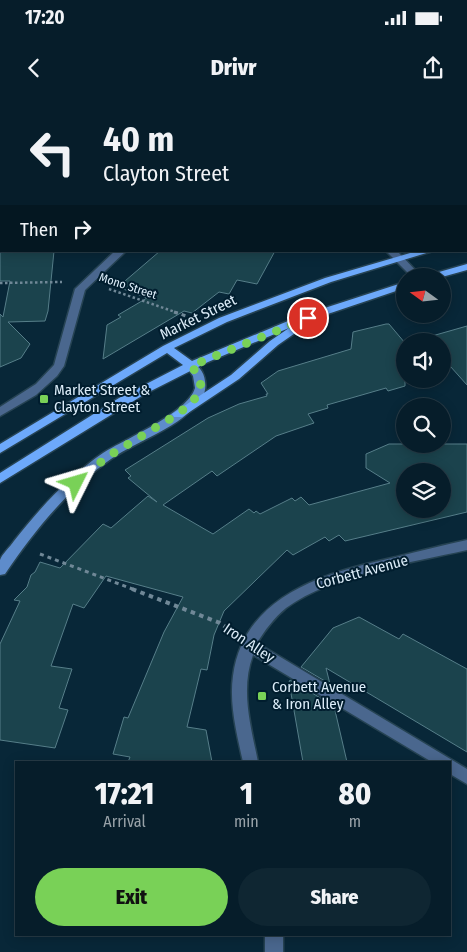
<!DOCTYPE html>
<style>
body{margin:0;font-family:"Fira Sans Condensed",sans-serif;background:#0f2632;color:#f1f3f6;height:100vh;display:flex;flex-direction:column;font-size:19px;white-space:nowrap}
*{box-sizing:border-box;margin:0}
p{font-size:16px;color:#98a2a8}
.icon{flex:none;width:28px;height:28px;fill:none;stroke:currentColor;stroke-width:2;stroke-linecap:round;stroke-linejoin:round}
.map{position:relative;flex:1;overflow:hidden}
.panel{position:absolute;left:15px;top:661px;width:436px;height:175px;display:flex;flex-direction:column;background:#061d2a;border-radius:0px;box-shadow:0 2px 12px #0003,0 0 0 1px #273b47}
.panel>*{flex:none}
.banner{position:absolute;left:0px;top:0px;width:468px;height:152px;box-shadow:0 2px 12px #0003,0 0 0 1px #273b47;background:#061d2a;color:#f1f3f6;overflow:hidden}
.needle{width:32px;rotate:285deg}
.tools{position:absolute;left:396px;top:168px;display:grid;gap:10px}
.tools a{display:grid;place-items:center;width:55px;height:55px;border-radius:50%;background:#061d2a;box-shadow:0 2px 12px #0003,0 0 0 1px #273b47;font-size:25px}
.pin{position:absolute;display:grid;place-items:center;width:42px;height:42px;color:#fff;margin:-21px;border:2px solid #fff;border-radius:50%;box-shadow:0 1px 5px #0007}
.me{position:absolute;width:55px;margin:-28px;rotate:50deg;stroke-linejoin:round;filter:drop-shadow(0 0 4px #0008)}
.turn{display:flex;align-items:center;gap:18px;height:105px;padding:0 20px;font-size:22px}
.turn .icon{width:65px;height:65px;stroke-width:2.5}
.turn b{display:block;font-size:35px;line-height:42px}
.then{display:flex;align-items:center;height:48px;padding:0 20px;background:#0003;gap:10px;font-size:19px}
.eta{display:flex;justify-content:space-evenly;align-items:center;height:85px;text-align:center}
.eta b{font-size:30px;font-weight:800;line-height:35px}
.primary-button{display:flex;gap:10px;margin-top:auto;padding:10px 20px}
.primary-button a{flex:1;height:58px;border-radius:30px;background:#79d157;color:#111;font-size:20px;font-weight:800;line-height:58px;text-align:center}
.primary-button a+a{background:#0f2632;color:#f1f3f6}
.status{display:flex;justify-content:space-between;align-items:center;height:35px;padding:0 25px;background:#061d2a;direction:ltr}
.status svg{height:14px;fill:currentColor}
header{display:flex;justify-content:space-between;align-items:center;height:65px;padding:0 20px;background:#061d2a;font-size:22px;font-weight:800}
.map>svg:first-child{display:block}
.building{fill:#1b434d;stroke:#567e89;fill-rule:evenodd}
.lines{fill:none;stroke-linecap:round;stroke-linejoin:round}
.street-casing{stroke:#264353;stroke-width:3}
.secondary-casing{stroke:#264353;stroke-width:3}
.primary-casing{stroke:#264353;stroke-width:3}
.path-far2{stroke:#708897;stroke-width:2.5;stroke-dasharray:2.5 2.5;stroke-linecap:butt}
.path-far1{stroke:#708897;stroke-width:3;stroke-dasharray:4 4;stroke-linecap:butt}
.path{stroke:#708897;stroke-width:4;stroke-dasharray:4.5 4.5;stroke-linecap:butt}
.street{fill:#4a678e;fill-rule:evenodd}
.secondary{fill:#5e8ccb;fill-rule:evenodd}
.primary{fill:#6da9fb;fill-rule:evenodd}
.route{stroke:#79d157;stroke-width:9;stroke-dasharray:0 16.2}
.poi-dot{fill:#79d157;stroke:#001d2e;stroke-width:2}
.labels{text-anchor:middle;stroke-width:4;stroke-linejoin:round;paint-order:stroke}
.far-street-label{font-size:12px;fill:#dcedf9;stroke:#001d2e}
.street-label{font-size:15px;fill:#dcedf9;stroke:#001d2e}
.poi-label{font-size:15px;fill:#dcedf9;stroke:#001d2e;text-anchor:start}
</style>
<div class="status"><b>17:20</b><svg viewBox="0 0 49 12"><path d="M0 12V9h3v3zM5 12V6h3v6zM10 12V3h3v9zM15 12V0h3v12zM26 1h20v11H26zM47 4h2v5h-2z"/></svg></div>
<header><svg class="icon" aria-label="back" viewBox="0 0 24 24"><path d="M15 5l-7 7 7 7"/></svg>Drivr<svg class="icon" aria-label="share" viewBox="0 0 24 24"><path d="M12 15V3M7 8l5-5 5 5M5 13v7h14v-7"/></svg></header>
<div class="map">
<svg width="467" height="852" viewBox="0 0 467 852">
<rect width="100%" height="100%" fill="#082738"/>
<g class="building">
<polygon points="0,151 54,151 48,211 45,221 8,222 30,244 21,258 0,267 0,214 3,217 10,181 0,181"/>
<polygon points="160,151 275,151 257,184 237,180 229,194 219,192 192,213 184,211 103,259 107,225 121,217 118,215 147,198 118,187"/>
<path d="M386,224h3l16,19v43l-17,5 -2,-3 -59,17 1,3 -20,6 6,9 -38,13 -59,40 -5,-5 -49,34 50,29 36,-25 5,4 2,-2 4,3 32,-16 3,3 6,-4 8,8 81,-22 -24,-15v-14l23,-10h78v68l-122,29 -6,-6 -10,6 -4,-4 -32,18 -6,-5 -63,61 -10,24 -7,35 -6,-1 -14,58 19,3 6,32h-84l2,-5 -17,-3 11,-37 4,1 36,-86 19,-35 -77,-21 -22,32 -11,-4 -22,62 21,3 -13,39 9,2 -13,38 -55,-8v-96l20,-43 -6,-1 13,-13 4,-12 4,-3 5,-10 20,6 43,-44 8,4 37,-32 9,6 -29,-24 3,-2 -6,-6 83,-52 31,-14 28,-8 -1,-2h2l-7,-11 17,-12 73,-22 2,-17zM405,371h37v38h-37z"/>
<polygon points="467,226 467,285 442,257 442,241 428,241 425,238"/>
<polygon points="359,517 399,539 403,534 467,569 467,652 326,568 330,584 301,567 333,528"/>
<polygon points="290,580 334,606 347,662 303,662 289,582"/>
</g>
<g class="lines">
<defs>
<g id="street">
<polygon points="249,0 264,0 265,1 250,1"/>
<rect x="466" y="30" width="1" height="4"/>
<polygon points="1,77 1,83 0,84 0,78"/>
<polygon points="467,97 467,103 466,104 466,98"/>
<polygon points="115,151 126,151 85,190 64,266 57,276 36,295 0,316 0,307 36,284 54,265 75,189"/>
<polygon points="386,151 397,151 421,176 411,176"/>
<path d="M467,440v10c-57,13 -134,24 -181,58 -12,10 -21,22 -29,35l210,126v15l-17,-10v-12h-18l-179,-107c-13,35 -2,72 5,107h-15c-6,-27 -14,-58 -10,-86 11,-83 96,-104 163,-119 24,-6 47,-12 71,-17z"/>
<rect x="265" y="835" width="18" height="17"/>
</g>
<path id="secondary" d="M191,263c14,3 18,24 11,35 -21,30 -62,41 -91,61 -43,30 -77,72 -106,115l-5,1c0,-4 0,-11 0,-15 2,-6 10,-13 14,-19 25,-32 55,-65 89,-88 22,-14 85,-40 92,-65l-2,-12 -7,-10z"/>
<g id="primary">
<rect x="466" y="139" width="1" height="6"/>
<polygon points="417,151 433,151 331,182 227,222 174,248 192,261 300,216 405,182 405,188 298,224 302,227 301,229 278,245 239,279 182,317 174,317 172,314 231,275 270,241 289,228 208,262 145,294 0,383 0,373 119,298 183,265 167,253 0,353 0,344 163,246 219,218 325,178"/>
<polygon points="467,164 467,170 442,177 430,176 432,174"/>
</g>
</defs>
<use href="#street" class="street-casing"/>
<use href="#secondary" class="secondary-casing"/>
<use href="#primary" class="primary-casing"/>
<g class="path-far2">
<polyline points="383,1 394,0"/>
<polyline points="0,183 62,182"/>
<polyline points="109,189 178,213"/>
</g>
<g class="path-far1">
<polyline points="174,212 186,216"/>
<polyline points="40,454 135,490"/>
</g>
<polyline class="path" points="132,489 220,523 231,531"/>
<use href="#street" class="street"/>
<use href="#secondary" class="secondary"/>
<use href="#primary" class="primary"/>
</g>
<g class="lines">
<path class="route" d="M76,383l31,-26 71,-43c18,-15 33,-26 13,-48l117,-48"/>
</g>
<g class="poi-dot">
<rect x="39" y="294" width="10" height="10" rx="2.5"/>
<rect x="257" y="591" width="10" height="10" rx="2.5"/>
</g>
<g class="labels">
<g class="far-street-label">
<text transform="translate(128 186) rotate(18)" y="4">Mono Street</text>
</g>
<g class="street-label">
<text transform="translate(198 217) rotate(-26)" y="5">Market Street</text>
<text transform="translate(362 472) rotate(-15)" y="5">Corbett Avenue</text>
<text transform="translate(249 543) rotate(34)" y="5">Iron Alley</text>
</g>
<g class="poi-label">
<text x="54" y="295">Market Street &amp;<tspan x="54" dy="17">Clayton Street</tspan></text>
<text x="272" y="592">Corbett Avenue<tspan x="272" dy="17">&amp; Iron Alley</tspan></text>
</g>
</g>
</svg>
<div class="tools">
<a><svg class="needle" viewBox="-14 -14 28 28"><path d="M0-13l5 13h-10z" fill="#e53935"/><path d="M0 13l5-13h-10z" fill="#98a2a8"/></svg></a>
<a><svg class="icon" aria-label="sound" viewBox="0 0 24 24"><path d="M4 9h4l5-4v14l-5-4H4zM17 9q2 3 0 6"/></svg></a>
<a><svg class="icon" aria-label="search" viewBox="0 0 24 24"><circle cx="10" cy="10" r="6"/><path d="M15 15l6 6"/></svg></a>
<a><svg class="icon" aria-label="layers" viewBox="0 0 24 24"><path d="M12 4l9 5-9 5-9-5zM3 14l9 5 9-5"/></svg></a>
</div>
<div class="pin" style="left:308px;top:218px;background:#d93025"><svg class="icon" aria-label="arrive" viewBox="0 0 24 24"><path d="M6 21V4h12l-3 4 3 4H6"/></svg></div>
<svg class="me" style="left:76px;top:383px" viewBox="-20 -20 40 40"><path d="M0-17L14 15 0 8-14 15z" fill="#79d157" stroke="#fff" stroke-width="4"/></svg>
<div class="banner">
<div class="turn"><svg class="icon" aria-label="left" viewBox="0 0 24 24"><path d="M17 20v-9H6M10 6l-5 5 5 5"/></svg><div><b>40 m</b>Clayton Street</div></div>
<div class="then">Then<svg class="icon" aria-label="right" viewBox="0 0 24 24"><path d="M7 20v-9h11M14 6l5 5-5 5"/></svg></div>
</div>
<section class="panel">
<div class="eta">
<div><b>17:21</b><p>Arrival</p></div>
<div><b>1</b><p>min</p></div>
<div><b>80</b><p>m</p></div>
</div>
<div class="primary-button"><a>Exit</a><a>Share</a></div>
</section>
</div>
